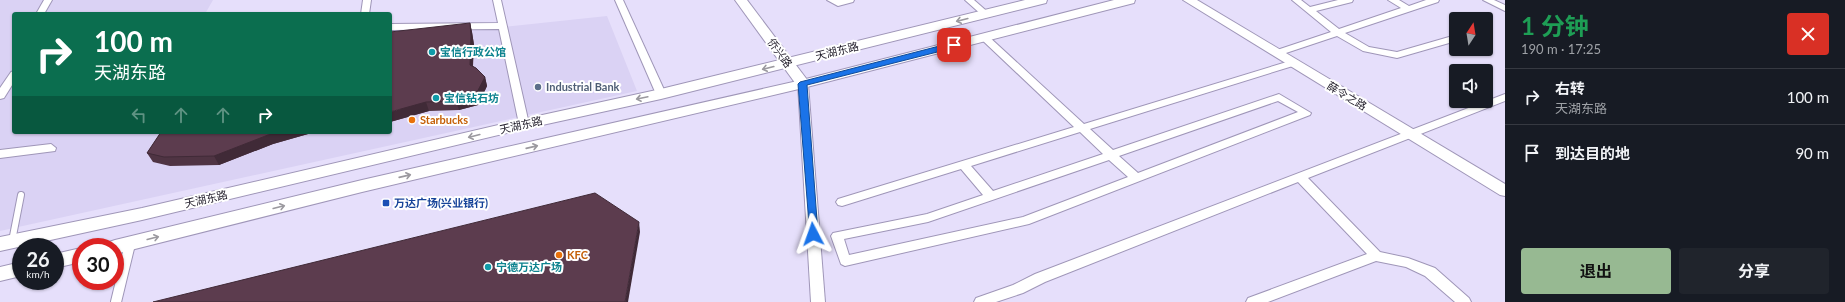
<!DOCTYPE html>
<html lang="zh">
<meta charset="utf-8">
<style>
body{margin:0;font-family:Lato,"Noto Sans SC",sans-serif;background:#20242c;color:#f1f3f6;height:100vh;display:flex;flex-direction:column;font-size:15px;white-space:nowrap}
*{box-sizing:border-box;margin:0}
p{font-size:13px;color:#9ea1a6}
.icon{flex:none;width:22px;height:22px;fill:none;stroke:currentColor;stroke-width:2;stroke-linecap:round;stroke-linejoin:round}
.map{position:relative;flex:1;overflow:hidden}
.sheet{display:flex;flex-direction:column;background:#171b24;width:340px}
.sheet>*{flex:none}
.top-card{position:absolute;left:12px;top:12px;width:380px;height:122px;border-radius:4px;box-shadow:0 1px 3px #0004;background:#0b6e4f;color:#fff;overflow:hidden}
.needle{width:26px;rotate:12deg}
.tools{position:absolute;left:1449px;top:12px;display:grid;gap:8px}
.tools a{display:grid;place-items:center;width:44px;height:44px;border-radius:4px;background:#171b24;box-shadow:0 1px 3px #0004;font-size:20px}
.speed{position:absolute;left:12px;top:238px;display:flex;gap:8px;font-size:20px;font-weight:700;text-align:center}
.speed>*{display:grid;place-content:center;width:52px;height:52px;border-radius:50%;background:#171b24;box-shadow:0 1px 3px #0004;line-height:1}
.speed small{font-size:10px;font-weight:400}
.speed .limit{border:6px solid #d22;background:#fff;color:#111}
.pin{position:absolute;display:grid;place-items:center;width:34px;height:34px;color:#fff;margin:-17px;border-radius:8px;box-shadow:0 2px 6px #0006}
.me{position:absolute;width:44px;margin:-22px;rotate:356deg;stroke-linejoin:round;filter:drop-shadow(0 0 3px #0008)}
.turn{display:flex;align-items:center;gap:14px;height:84px;padding:0 16px;font-size:18px}
.turn .icon{width:52px;height:52px;stroke-width:2.5}
.turn b{display:block;font-size:28px;line-height:34px}
.lanes{display:flex;align-items:center;height:38px;padding:0 16px;background:#0003;justify-content:center;gap:20px;direction:ltr}
.lanes .off{opacity:.35}
.round{display:grid;place-items:center;flex:none;width:42px;height:42px;border-radius:4px;background:#20242c}
.headline{display:flex;align-items:center;justify-content:space-between;height:68px;padding:0 16px}
h1{font-size:24px;font-weight:700;line-height:30px;color:#1e9e55}
.action{display:flex;gap:8px;margin-top:auto;padding:8px 16px}
.action a{flex:1;height:46px;border-radius:4px;background:#97b992;color:#111;font-size:16px;font-weight:700;line-height:46px;text-align:center}
.action a+a{background:#20242c;color:#f1f3f6}
ul{padding:0;list-style:none}
li{display:flex;align-items:center;gap:12px;height:56px;padding:0 16px;border-top:1px solid #363941}
li div{flex:1}
li b{display:block;font-size:15px}
li em{font-style:normal}
main{display:flex;flex:1;min-height:0}
.map>svg:first-child{display:block}
.built{fill:#dad2f4}
.lines{fill:none;stroke-linecap:round;stroke-linejoin:round}
.service-casing{stroke:#9f96b8;stroke-width:8}
.pedestrian-casing{stroke:#9f96b8;stroke-width:12}
.minor-casing{stroke:#9f96b8;stroke-width:2}
.tertiary-casing{stroke:#9f96b8;stroke-width:2}
.secondary-casing{stroke:#9f96b8;stroke-width:2}
.service{stroke:#fff;stroke-width:6}
.pedestrian{stroke:#fff;stroke-width:10}
.minor{fill:#fff;fill-rule:evenodd}
.tertiary{fill:#fff;fill-rule:evenodd}
.secondary{fill:#fff;fill-rule:evenodd}
.wall{fill:#4f3443}
.shaded-wall{fill:#402a37}
.building{fill:#5c3c4e;stroke:#402a37}
.oneway{stroke:#9b999f}
.route{fill:#1a73e8;stroke:#114b97}
.culture-dot{fill:#0f9aa8;stroke:#fff;stroke-width:1.5}
.service-dot{fill:#5c6f8a;stroke:#fff;stroke-width:1.5}
.food-dot{fill:#e8710a;stroke:#fff;stroke-width:1.5}
.transit-dot{fill:#1a4fb4;stroke:#fff;stroke-width:1.5}
.labels{text-anchor:middle;stroke-width:4;stroke-linejoin:round;paint-order:stroke}
.street-label{font-size:11px;fill:#201c29;stroke:#fff}
.culture-label{font-size:11px;font-weight:bold;fill:#0d838f;stroke:#fff;text-anchor:start}
.service-label{font-size:11px;font-weight:bold;fill:#4e5e75;stroke:#fff;text-anchor:start}
.food-label{font-size:11px;font-weight:bold;fill:#c56008;stroke:#fff;text-anchor:start}
.transit-label{font-size:11px;font-weight:bold;fill:#164399;stroke:#fff;text-anchor:start}
</style>
<main>
<div class="map">
<svg width="1505" height="302" viewBox="0 0 1505 302">
<rect width="100%" height="100%" fill="#e6dffb"/>
<polygon class="built" points="0,0 213,0 205,14 14,14 14,132 390,132 390,39 607,16 637,91 0,231"/>
<g class="lines">
<defs>
<polyline id="service" points="12,241 21,195"/>
<polyline id="pedestrian" points="116,302 130,244"/>
<g id="minor">
<polygon points="44,0 52,0 44,14 36,14"/>
<polygon points="363,0 371,0 369,14 361,14"/>
<polygon points="493,0 501,0 529,124 524,127 519,124 499,29 390,30 390,24 498,23"/>
<polygon points="615,0 623,0 666,94 665,96 661,97 656,94"/>
<polygon points="827,0 854,0 853,2 838,6"/>
<polygon points="965,0 974,0 990,14 986,17 983,16"/>
<polygon points="1292,0 1301,0 1310,7 1338,0 1353,0 1352,2 1316,11 1339,29 1401,8 1388,0 1399,0 1409,6 1426,0 1439,0 1438,2 1345,33 1369,47 1397,52 1456,35 1456,41 1397,58 1363,51 1337,36 1280,55 1274,55 1272,53 1274,51 1331,32"/>
<polygon points="1483,0 1494,0 1505,5 1505,11"/>
<path d="M984,34l3,1 97,89 206,-63h6l2,2 -2,2 -206,64 23,21 166,-56 32,19 -1,2 -281,109 -184,42 -4,-2 -10,-28 2,-3 94,-19 56,-19 -22,-26 -119,37 -4,-1 -2,-3 2,-3 236,-72 -93,-88 -2,-2 2,-2zM1278,101l20,11 -160,61 -19,-17zM1080,132l23,22 -110,37 -22,-25zM1109,160l19,17 -105,40 -174,38 -5,-16 84,-17z"/>
<polygon points="14,71 14,82 4,98 0,99 0,88 11,72"/>
<polygon points="803,81 808,84 825,302 811,302 798,84"/>
<polygon points="1505,94 1505,101 1308,178 1380,252 1408,258 1435,268 1469,298 1471,302 1455,302 1425,276 1406,267 1376,261 1268,302 1246,302 1248,298 1367,254 1298,182 1045,282 1023,293 996,302 974,302 976,298 1013,285 1035,274"/>
<polygon points="51,144 56,148 55,151 0,158 0,150"/>
</g>
<g id="tertiary">
<polygon points="735,0 747,0 808,81 809,84 808,87 798,87"/>
<polygon points="1183,0 1197,0 1505,184 1505,196 1500,195"/>
</g>
<g id="secondary">
<polygon points="1025,0 1047,0 1046,3 661,99 524,129 142,220 0,251 0,237 142,208 524,119 661,89"/>
<polygon points="1114,0 1135,0 1134,3 803,88 362,192 115,254 115,247 106,247 109,242 115,240 362,180 802,80"/>
<polygon points="81,248 81,262 55,268 55,254"/>
<polygon points="21,262 21,276 0,281 0,267"/>
</g>
</defs>
<use href="#service" class="service-casing"/>
<use href="#pedestrian" class="pedestrian-casing"/>
<use href="#minor" class="minor-casing"/>
<use href="#tertiary" class="tertiary-casing"/>
<use href="#secondary" class="secondary-casing"/>
<use href="#service" class="service"/>
<use href="#pedestrian" class="pedestrian"/>
<use href="#minor" class="minor"/>
<use href="#tertiary" class="tertiary"/>
<use href="#secondary" class="secondary"/>
</g>
<g class="wall">
<polygon points="470,23 472,32 474,45 473,66 485,77 487,86 478,105 459,110 429,111 390,122"/>
<polygon points="161,132 347,132 329,134 308,134 273,144 219,165 170,166 153,162 147,153"/>
</g>
<g class="shaded-wall">
<polygon points="470,23 472,32 474,45 472,74 470,65"/>
<polygon points="485,77 487,86 478,105 459,110 456,101"/>
<polygon points="426,102 429,111 390,122 390,112"/>
<polygon points="280,132 307,132 308,134 273,144 219,165 214,156 268,135"/>
<polygon points="328,132 347,132 329,134"/>
<polygon points="639,222 640,232 628,302 625,302"/>
</g>
<g class="building">
<polygon points="470,23 471,36 470,65 476,68 485,77 475,96 456,101 426,102 390,112 390,32"/>
<polygon points="161,132 280,132 268,135 214,156 164,157 147,153"/>
<polygon points="595,193 639,222 625,302 153,302"/>
</g>
<defs><path id="oneway-shaft" d="M-6 0H5M1.5-3L5.5 0L1.5 3" fill="none" stroke-width="1.6" stroke-linecap="round" stroke-linejoin="round"/></defs>
<g class="oneway">
<use href="#oneway-shaft" transform="translate(962 20) rotate(166)"/>
<use href="#oneway-shaft" transform="translate(768 68) rotate(166)"/>
<use href="#oneway-shaft" transform="translate(642 98) rotate(168)"/>
<use href="#oneway-shaft" transform="translate(474 136) rotate(166)"/>
<use href="#oneway-shaft" transform="translate(532 147) rotate(-13)"/>
<use href="#oneway-shaft" transform="translate(405 176) rotate(-13)"/>
<use href="#oneway-shaft" transform="translate(279 207) rotate(-14)"/>
<use href="#oneway-shaft" transform="translate(153 238) rotate(-14)"/>
</g>
<polygon class="route" points="951,43 957,43 958,45 957,47 807,85 818,234 813,238 810,237 798,84 800,82"/>
<g class="culture-dot">
<circle cx="432" cy="52" r="4"/>
<circle cx="436" cy="98" r="4"/>
<circle cx="488" cy="267" r="4"/>
</g>
<circle class="service-dot" cx="538" cy="87" r="4"/>
<g class="food-dot">
<circle cx="412" cy="120" r="4"/>
<circle cx="559" cy="255" r="4"/>
</g>
<rect class="transit-dot" x="382" y="199" width="8" height="8" rx="2"/>
<g class="labels">
<g class="street-label">
<text transform="translate(837 51) rotate(-14)" y="4">天湖东路</text>
<text transform="translate(780 53) rotate(54)" y="4">侨兴路</text>
<text transform="translate(1347 96) rotate(31)" y="4">薛令之路</text>
<text transform="translate(521 125) rotate(-13)" y="4">天湖东路</text>
<text transform="translate(206 199) rotate(-13)" y="4">天湖东路</text>
</g>
<g class="culture-label">
<text x="440" y="56">宝信行政公馆</text>
<text x="444" y="102">宝信钻石坊</text>
<text x="496" y="271">宁德万达广场</text>
</g>
<g class="service-label">
<text x="546" y="91">Industrial Bank</text>
</g>
<g class="food-label">
<text x="420" y="124">Starbucks</text>
<text x="567" y="259">KFC</text>
</g>
<g class="transit-label">
<text x="394" y="207">万达广场(兴业银行)</text>
</g>
</g>
</svg>
<div class="tools">
<a><svg class="needle" viewBox="-14 -14 28 28"><path d="M0-13l5 13h-10z" fill="#e53935"/><path d="M0 13l5-13h-10z" fill="#9ea1a6"/></svg></a>
<a><svg class="icon" aria-label="sound" viewBox="0 0 24 24"><path d="M4 9h4l5-4v14l-5-4H4zM17 9q2 3 0 6"/></svg></a>
</div>
<div class="speed"><div>26<small>km/h</small></div><div class="limit">30</div></div>
<div class="pin" style="left:954px;top:45px;background:#d93025"><svg class="icon" aria-label="arrive" viewBox="0 0 24 24"><path d="M6 21V4h12l-3 4 3 4H6"/></svg></div>
<svg class="me" style="left:813px;top:234px" viewBox="-20 -20 40 40"><path d="M0-17L14 15 0 8-14 15z" fill="#1a73e8" stroke="#fff" stroke-width="4"/></svg>
<div class="top-card">
<div class="turn"><svg class="icon" aria-label="right" viewBox="0 0 24 24"><path d="M7 20v-9h11M14 6l5 5-5 5"/></svg><div><b>100 m</b>天湖东路</div></div>
<div class="lanes"><svg class="icon off" aria-label="left" viewBox="0 0 24 24"><path d="M17 20v-9H6M10 6l-5 5 5 5"/></svg><svg class="icon off" aria-label="ahead" viewBox="0 0 24 24"><path d="M12 20V5M6 11l6-6 6 6"/></svg><svg class="icon off" aria-label="ahead" viewBox="0 0 24 24"><path d="M12 20V5M6 11l6-6 6 6"/></svg><svg class="icon" aria-label="right" viewBox="0 0 24 24"><path d="M7 20v-9h11M14 6l5 5-5 5"/></svg></div>
</div>
</div>
<section class="sheet">
<div class="headline"><div><h1>1 分钟</h1><p>190 m · 17:25</p></div><a class="round" style="background:#d93025;color:#fff"><svg class="icon" aria-label="close" viewBox="0 0 24 24"><path d="M6 6l12 12M18 6L6 18"/></svg></a></div>
<ul>
<li><svg class="icon" aria-label="right" viewBox="0 0 24 24"><path d="M7 20v-9h11M14 6l5 5-5 5"/></svg><div><b>右转</b><p>天湖东路</p></div><em>100 m</em></li>
<li><svg class="icon" aria-label="arrive" viewBox="0 0 24 24"><path d="M6 21V4h12l-3 4 3 4H6"/></svg><div><b>到达目的地</b></div><em>90 m</em></li>
</ul>
<div class="action"><a>退出</a><a>分享</a></div>
</section>
</main>
